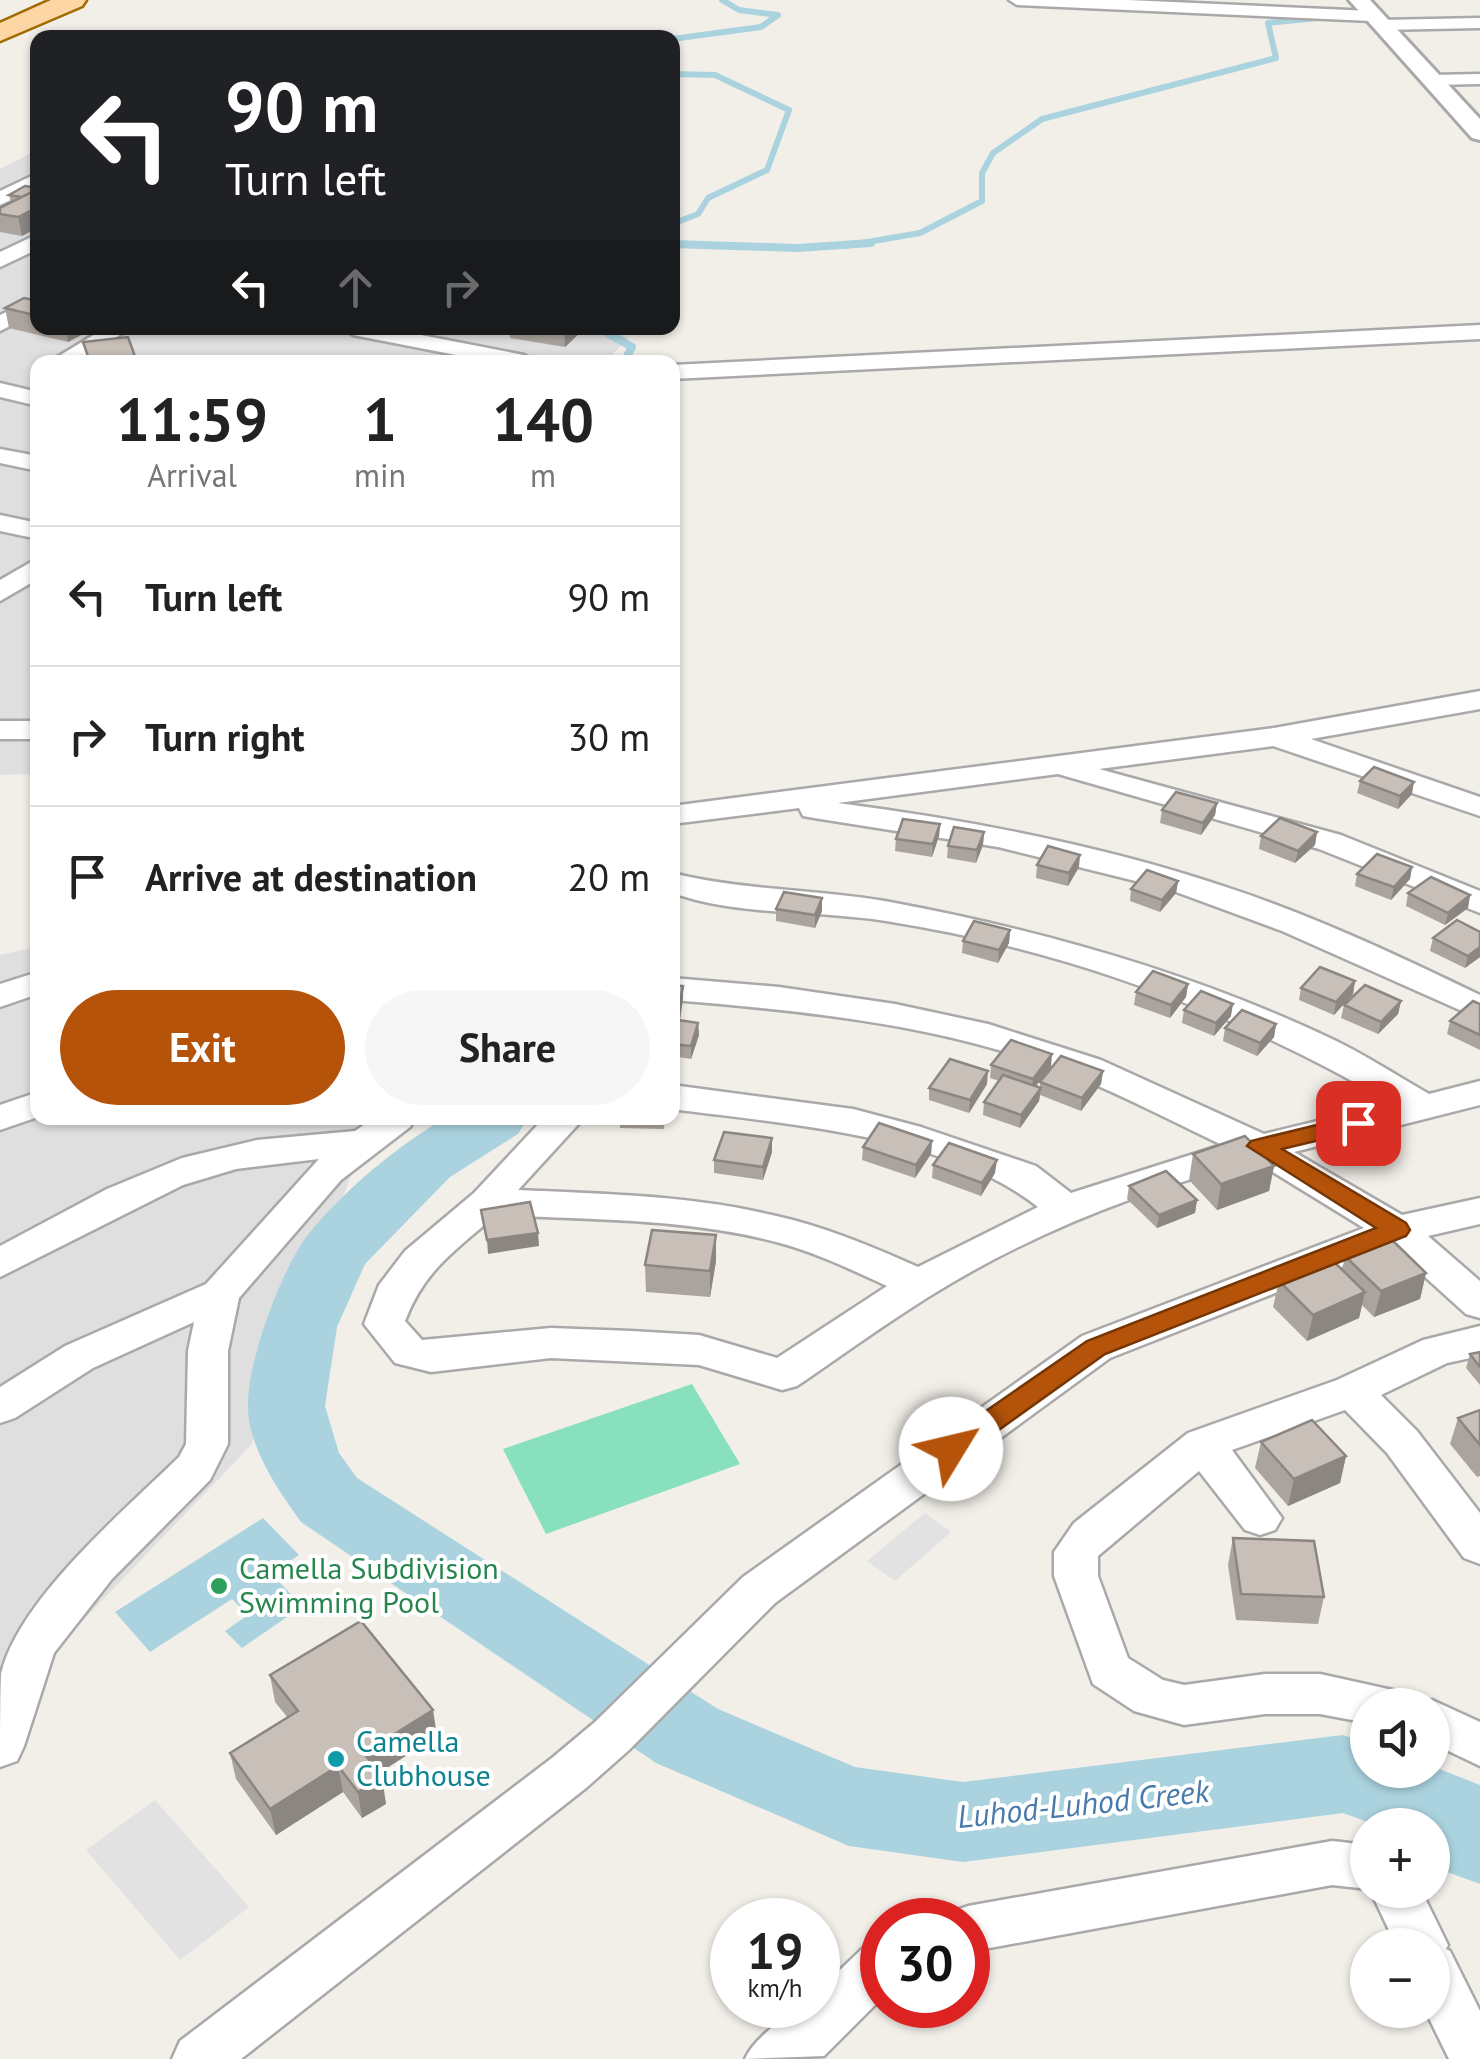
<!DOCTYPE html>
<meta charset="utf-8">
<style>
body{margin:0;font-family:"PT Sans",sans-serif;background:#f6f6f6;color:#222;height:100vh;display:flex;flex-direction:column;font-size:38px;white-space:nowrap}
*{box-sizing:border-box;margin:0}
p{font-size:32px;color:#767676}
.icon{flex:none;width:55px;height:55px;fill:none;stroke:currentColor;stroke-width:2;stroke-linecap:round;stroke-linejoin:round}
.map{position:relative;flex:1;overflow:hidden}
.sheet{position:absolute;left:30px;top:355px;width:650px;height:770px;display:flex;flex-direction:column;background:#fff;border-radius:20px;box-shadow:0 2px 8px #0004}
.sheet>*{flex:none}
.guide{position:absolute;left:30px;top:30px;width:650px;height:305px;border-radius:20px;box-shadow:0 2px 8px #0004;background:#202124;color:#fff;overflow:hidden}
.controls{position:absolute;left:1350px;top:1688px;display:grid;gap:20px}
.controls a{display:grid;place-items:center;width:100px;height:100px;border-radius:50%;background:#fff;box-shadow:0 2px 8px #0004;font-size:50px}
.speed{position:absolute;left:710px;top:1898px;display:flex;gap:20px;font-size:50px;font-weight:700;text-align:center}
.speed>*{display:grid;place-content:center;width:130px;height:130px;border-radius:50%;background:#fff;box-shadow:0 2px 8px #0004;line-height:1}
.speed small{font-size:25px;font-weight:400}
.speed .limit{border:15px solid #d22;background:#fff;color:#111}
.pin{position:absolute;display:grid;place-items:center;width:85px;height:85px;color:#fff;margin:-42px;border-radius:20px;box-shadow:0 5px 15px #0006}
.me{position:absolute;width:110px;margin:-55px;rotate:54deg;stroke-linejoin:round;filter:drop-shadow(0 0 8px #0008)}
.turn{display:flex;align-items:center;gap:35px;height:210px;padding:0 30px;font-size:45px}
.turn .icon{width:130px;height:130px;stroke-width:2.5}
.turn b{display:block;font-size:70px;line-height:85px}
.lanes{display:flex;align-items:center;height:95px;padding:0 30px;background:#0003;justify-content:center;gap:50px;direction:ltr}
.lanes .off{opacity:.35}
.eta{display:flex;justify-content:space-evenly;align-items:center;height:170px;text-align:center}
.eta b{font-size:60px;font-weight:700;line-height:70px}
.button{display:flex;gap:20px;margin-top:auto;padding:20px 30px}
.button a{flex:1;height:115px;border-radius:60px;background:#b45309;color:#fff;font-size:40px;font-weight:700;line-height:115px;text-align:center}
.button a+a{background:#f6f6f6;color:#222}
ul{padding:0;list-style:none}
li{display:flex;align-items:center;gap:30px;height:140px;padding:0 30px;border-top:2px solid #e0e0e0}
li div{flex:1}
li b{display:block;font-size:38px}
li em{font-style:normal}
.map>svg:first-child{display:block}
.residential{fill:#e0dfdf}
.pitch{fill:#88e0be}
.parking{fill:#e2e2e2}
.water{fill:#aad3df}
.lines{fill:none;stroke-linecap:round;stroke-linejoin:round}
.stream-far1{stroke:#aad3df;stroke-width:6}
.stream{stroke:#aad3df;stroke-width:8}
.river{fill:#aad3df;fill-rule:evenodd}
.minor-casing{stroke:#a9a9a9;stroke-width:5}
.tertiary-casing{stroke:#a9a9a9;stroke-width:6}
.primary-casing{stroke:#a06b00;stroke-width:5}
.minor{fill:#fff;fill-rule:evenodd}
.tertiary{fill:#fff;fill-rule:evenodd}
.primary{fill:#fcd6a4;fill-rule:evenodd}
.wall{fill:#aba49e}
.shaded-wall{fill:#8b8681}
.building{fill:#c7bfb8;stroke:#8b8681;stroke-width:2.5}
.route{fill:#b45309;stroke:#753606;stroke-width:2.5}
.leisure-dot{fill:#2e9e5b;stroke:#fff;stroke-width:4}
.culture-dot{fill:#0f9aa8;stroke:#fff;stroke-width:4}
.labels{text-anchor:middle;stroke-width:8;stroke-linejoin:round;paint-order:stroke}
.near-leisure-label{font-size:30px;fill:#27864d;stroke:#fff;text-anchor:start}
.near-culture-label{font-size:30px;fill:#0d838f;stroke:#fff;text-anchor:start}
.near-water-label{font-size:32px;font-style:italic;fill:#4a7aab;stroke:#fff}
</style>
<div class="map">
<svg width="1480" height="2059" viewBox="0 0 1480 2059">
<rect width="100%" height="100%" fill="#f2efe9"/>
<g class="residential">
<polygon points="37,150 38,328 616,328 628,339 604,362 38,362 37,774 0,775 0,169"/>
<polygon points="37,947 38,1118 392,1118 363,1143 251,1445 4,1703 0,1727 0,955"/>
</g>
<polygon class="pitch" points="692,1384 740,1464 546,1534 503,1449"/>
<g class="parking">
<polygon points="925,1513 951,1532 895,1581 867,1561"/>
<polygon points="155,1800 249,1907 180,1960 86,1850"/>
</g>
<polygon class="water" points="263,1518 299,1555 271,1574 303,1606 242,1648 225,1631 248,1615 232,1599 150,1652 115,1612"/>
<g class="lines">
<g class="stream-far1">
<polyline points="672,39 761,27 778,15 739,10 722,0"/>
<polyline points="672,74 715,75 789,110 767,170 708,198 698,214 672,224"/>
<polyline points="672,244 731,246"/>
<polyline points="844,246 920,233 982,201 982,173 993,153 1042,119 1276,58 1268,23 1328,17"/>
</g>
<g class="stream">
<polyline points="672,244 798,248 871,243"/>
<polyline points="598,328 632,347 625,360"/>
</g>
<path class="river" d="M445,1118h83l-10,16 -68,43 -85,87 -28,63 -12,79 14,47 18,25 361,231 137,58 108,15 380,-47 25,9v26h64v-4l48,19v99l-33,-12 -15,-14v-33h-56l-33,-12 -380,49 -114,-16 -193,-83 -355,-241c-23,-32 -54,-76 -53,-118 0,-45 34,-137 62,-172 38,-45 86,-85 135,-114z"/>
<defs>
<g id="minor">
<polygon points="1009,0 1128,0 1371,11 1379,16 1371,21 1017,5"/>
<polygon points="1480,18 1480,28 1380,30 1371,25 1380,20"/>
<polygon points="1480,74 1480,84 1431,85 1422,80 1431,75"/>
<polygon points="38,173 38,187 0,205 0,191"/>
<polygon points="38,234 38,249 0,267 0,252"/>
<polygon points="38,297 38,312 0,331 0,315"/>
<polygon points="1480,325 1480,339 672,379 672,365"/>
<polygon points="105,328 131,328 77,362 49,362"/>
<polygon points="342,328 385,328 524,355 536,362 492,362 353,335"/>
<polygon points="0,383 38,392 38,406 0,397"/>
<polygon points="0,449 38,456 38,471 0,463"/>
<polygon points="0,515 38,523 38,539 0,531"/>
<polygon points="38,558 38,579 0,601 0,580"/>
<path d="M1480,691v18l-169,30 169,58v19l-207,-70 -174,23 242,66 139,56v22l-161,-64 -261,-75 -220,29c131,17 263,42 388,84 88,29 171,68 254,108v24l-198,-88 -114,-42 -170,-42 -184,-29 -11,-2 -4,-8 -127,16v-18l602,-78z"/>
<rect x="0" y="721" width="38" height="18"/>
<path d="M672,873c72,18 146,16 218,29 151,28 300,70 440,136 34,16 66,37 99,56l51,-13v24l-186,47 108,63 78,-17v26l-52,12 52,45v37l-14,-4 -74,-67 -282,111 -335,245 -146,147 -43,38 -345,271h-69l8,-18 372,-283 43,-36 148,-145 339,-241 282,-108 -109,-67c-113,29 -226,73 -325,135 -45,28 -89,60 -133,90l-15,4 -83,-25 -148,-7 -120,14 -36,-9 -31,-39 15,-39 26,-34 69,-58 70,-75h40l-66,72c85,4 171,5 254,25 51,11 99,31 146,52l120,-60c-90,-72 -253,-83 -366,-98v-24l181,24 68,18 115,39 35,27 151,-48c-48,-23 -96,-48 -145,-68 -128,-52 -268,-66 -405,-77v-22l107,9 116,17 93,20 113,36 163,74 127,-31c-156,-91 -327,-154 -505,-182 -63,-10 -129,-6 -190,-21l-24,-7zM496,1215c94,5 192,3 284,28 37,10 72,27 107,43l-110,72 -78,-23 -68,-4 -80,-3 -129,12 -17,-19c20,-52 50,-70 91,-106z"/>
<polygon points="38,972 38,994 0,1007 0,984"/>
<polygon points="38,1092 38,1117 0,1130 0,1105"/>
<path d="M374,1118h41l-5,9 -69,53 -102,118 -11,53v93l-18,36 -98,99 -58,74 -30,93 -7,15 -17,6c0,-29 0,-65 1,-93 17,-74 124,-164 178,-217l7,-13 2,-93 6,-29 -101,46 -78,50 -15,5v-36l65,-41 141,-62 113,-125 -83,10 -53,16 -183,92v-31l107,-57 75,-31 75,-18 98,-9z"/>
<polygon points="1480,1326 1480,1356 1447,1363 1381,1395 1417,1431 1480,1513 1480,1564 1464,1558 1387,1453 1345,1410 1232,1450 1282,1518 1275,1530 1260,1535 1245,1530 1199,1471 1098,1556 1098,1576 1128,1658 1163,1680 1184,1685 1265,1674 1320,1674 1397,1691 1404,1705 1368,1705 1368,1723 1320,1714 1265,1714 1184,1725 1134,1711 1093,1684 1054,1576 1054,1552 1074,1523 1188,1433 1337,1380 1423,1340"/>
<polygon points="1432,1700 1480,1722 1480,1766 1432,1743 1432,1705 1417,1705"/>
<polygon points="1332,1841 1368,1845 1368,1889 1332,1885 968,1952 968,1920 947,1920 950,1912 968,1906"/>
<polygon points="1370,1890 1421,1890 1448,1945 1446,1949 1450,1951 1480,2011 1480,2059 1449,2059 1425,2010 1432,2010 1432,1945 1396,1945"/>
<path d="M882,1940v58l-58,58 -79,3c9,-21 50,-54 73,-54v-14l46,-44z"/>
</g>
<polygon id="tertiary" points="1349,0 1370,0 1480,119 1480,140 1472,138"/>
<polygon id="primary" points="51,0 86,0 82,6 0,41 0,23"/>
</defs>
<use href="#minor" class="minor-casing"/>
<use href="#tertiary" class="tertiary-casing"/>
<use href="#primary" class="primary-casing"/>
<use href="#minor" class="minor"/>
<use href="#tertiary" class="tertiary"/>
<use href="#primary" class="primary"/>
</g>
<g class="wall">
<polygon points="38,188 22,236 0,232 0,208 11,203 9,195"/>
<polygon points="38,301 38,328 86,328 87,332 68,342 9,328 5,308"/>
<polygon points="510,328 584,328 584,329 565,347 510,338"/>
<polygon points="38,589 38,614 33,592"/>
<polygon points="1360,781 1412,794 1398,809 1357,793"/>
<polygon points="1217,803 1215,815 1201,835 1160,823 1162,810"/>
<polygon points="940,824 939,836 932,857 895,851 896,839"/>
<polygon points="984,832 983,845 976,863 947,858 948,846"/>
<polygon points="1317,832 1315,845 1295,863 1259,849 1261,836"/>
<polygon points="1037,865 1079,867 1068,886 1036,878"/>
<polygon points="1412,867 1410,879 1391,900 1355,886 1357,874"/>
<polygon points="1178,881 1176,893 1160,912 1130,901 1131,889"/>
<polygon points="1408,893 1470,895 1468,908 1445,925 1406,906"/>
<polygon points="776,909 822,911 815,928 776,921"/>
<polygon points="1010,930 1009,943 998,963 962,953 963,941"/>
<polygon points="1480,932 1480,957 1465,968 1430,951 1433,938"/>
<polygon points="1355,981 1353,994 1334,1015 1299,1000 1301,988"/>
<polygon points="1188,984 1186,997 1170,1018 1134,1005 1136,992"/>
<polygon points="672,985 683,986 683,998 680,1020 698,1023 699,1035 691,1059 672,1056"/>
<polygon points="1401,1001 1398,1014 1378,1034 1341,1018 1344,1005"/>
<polygon points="1480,1004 1480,1050 1447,1034 1450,1021"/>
<polygon points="1184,1010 1231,1016 1214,1036 1182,1023"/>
<polygon points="1276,1024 1274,1037 1257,1056 1223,1041 1225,1028"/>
<polygon points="991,1065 1051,1067 1036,1086 1040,1088 1040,1082 1103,1071 1101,1084 1081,1111 1040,1095 1039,1101 1020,1128 983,1115 984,1102 999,1081 990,1078"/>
<polygon points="987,1084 969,1113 929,1100 929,1088"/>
<polygon points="620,1118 665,1118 664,1129 620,1128"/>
<polygon points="932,1141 931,1154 915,1178 862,1160 863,1147"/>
<polygon points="772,1152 763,1180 714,1173 714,1160"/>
<polygon points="1193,1154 1274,1166 1269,1191 1217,1210 1189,1180"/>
<polygon points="933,1165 995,1173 981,1196 932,1178"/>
<polygon points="1129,1186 1197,1200 1195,1213 1157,1228 1127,1199"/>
<polygon points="716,1235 716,1261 710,1297 646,1292 645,1265"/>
<polygon points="1345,1256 1426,1273 1420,1299 1374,1317 1362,1305 1359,1318 1307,1341 1273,1307 1279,1281 1342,1270"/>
<polygon points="1480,1352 1480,1385 1466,1368 1470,1354"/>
<polygon points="1480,1410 1480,1476 1477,1477 1450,1444 1458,1418"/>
<polygon points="1261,1442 1346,1456 1340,1483 1288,1506 1255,1468"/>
<polygon points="1233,1538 1324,1597 1318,1624 1236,1620 1228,1565"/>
<polygon points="270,1675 437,1736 379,1773 386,1804 362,1818 343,1792 276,1835 236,1779 230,1753 288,1718 275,1702"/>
</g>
<g class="shaded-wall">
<polygon points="38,197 38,228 22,236 18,217"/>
<polygon points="66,328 86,328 87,332 68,342"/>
<polygon points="564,328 584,328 584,329 565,347"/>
<polygon points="1414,782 1412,794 1398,809 1400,796"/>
<polygon points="1217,803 1215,815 1201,835 1203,823"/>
<polygon points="940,824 939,836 932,857 933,844"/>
<polygon points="984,832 983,845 976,863 977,850"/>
<polygon points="1317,832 1315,845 1295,863 1298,851"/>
<polygon points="1080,855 1079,867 1068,886 1069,873"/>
<polygon points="1412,867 1410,879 1391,900 1394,887"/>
<polygon points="1178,881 1176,893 1160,912 1162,900"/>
<polygon points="1470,895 1468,908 1445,925 1448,913"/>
<polygon points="822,898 822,911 815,928 815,915"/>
<polygon points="1010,930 1009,943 998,963 999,950"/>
<polygon points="1480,947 1480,957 1465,968 1468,956"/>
<polygon points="1355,981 1353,994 1334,1015 1336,1002"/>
<polygon points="1188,984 1186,997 1170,1018 1171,1005"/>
<polygon points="683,986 683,998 679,1026 678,1013"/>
<polygon points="1401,1001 1398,1014 1378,1034 1381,1022"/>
<polygon points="1233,1004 1231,1016 1214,1036 1216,1023"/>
<polygon points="698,1023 699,1035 691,1059 691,1046"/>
<polygon points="1276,1024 1274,1037 1257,1056 1260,1043"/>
<polygon points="1052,1054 1051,1067 1031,1092 1033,1079"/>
<polygon points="988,1071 987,1084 969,1113 970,1100"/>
<polygon points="1103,1071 1101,1084 1081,1111 1082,1098"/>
<polygon points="1041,1088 1039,1101 1020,1128 1021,1115"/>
<polygon points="772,1138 772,1152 763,1180 763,1167"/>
<polygon points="932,1141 931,1154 915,1178 916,1165"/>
<polygon points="997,1160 995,1173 981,1196 982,1183"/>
<polygon points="1274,1166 1269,1191 1217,1210 1221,1184"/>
<polygon points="1197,1200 1195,1213 1157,1228 1159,1215"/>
<polygon points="538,1233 539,1246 488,1254 487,1240"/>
<polygon points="716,1235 716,1261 710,1297 710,1271"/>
<polygon points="1426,1273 1420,1299 1374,1317 1381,1291"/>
<polygon points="1365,1292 1359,1318 1307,1341 1313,1315"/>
<polygon points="1346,1456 1340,1483 1288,1506 1294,1479"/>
<polygon points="433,1710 437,1736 368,1780 364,1753"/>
<polygon points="338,1766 343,1792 276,1835 270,1809"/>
<polygon points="382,1777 386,1804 362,1818 358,1792"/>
</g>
<g class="building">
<polygon points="25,186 38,188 38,194 30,193 22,197 9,195"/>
<polygon points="30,193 38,194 38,207 18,217 0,214 0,208"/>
<polygon points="24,298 38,301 38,316 5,308"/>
<polygon points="128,337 137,362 90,362 83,342"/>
<polygon points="1374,767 1414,782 1400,796 1360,781"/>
<polygon points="1176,792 1217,803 1203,823 1162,810"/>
<polygon points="1280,818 1317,832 1298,851 1261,836"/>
<polygon points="903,819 940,824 933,844 896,839"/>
<polygon points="954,827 984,832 977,850 948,846"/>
<polygon points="1048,846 1080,855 1069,873 1037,865"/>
<polygon points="1377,854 1412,867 1394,887 1357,874"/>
<polygon points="1147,870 1178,881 1162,900 1131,889"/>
<polygon points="1431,877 1470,895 1448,913 1408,893"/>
<polygon points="784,892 822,898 815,915 776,909"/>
<polygon points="1457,920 1480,932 1480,947 1468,956 1433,938"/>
<polygon points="974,921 1010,930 999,950 963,941"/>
<polygon points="1320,967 1355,981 1336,1002 1301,988"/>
<polygon points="1153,971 1188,984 1171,1005 1136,992"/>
<polygon points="672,985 683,986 678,1013 672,1013"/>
<polygon points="1365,985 1401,1001 1381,1022 1344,1005"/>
<polygon points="1201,991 1233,1004 1216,1023 1184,1010"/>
<polygon points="1473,1001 1480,1004 1480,1035 1450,1021"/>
<polygon points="1242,1010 1276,1024 1260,1043 1225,1028"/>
<polygon points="672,1019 698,1023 691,1046 672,1044"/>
<polygon points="1011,1040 1052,1054 1033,1079 991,1065"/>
<polygon points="1061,1056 1103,1071 1082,1098 1040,1082"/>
<polygon points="950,1059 988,1071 970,1100 929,1088"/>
<polygon points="1003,1075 1041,1088 1021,1115 984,1102"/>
<polygon points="879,1123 932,1141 916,1165 863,1147"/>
<polygon points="724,1132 772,1138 763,1167 714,1160"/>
<polygon points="1245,1136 1274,1166 1221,1184 1193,1154"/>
<polygon points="949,1143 997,1160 982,1183 933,1165"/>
<polygon points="1166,1171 1197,1200 1159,1215 1129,1186"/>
<polygon points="530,1202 538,1233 487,1240 481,1210"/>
<polygon points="652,1230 716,1235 710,1271 645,1265"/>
<polygon points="1391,1239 1426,1273 1381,1291 1345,1256"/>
<polygon points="1331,1259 1365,1292 1313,1315 1279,1281"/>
<polygon points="1480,1352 1480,1367 1470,1354"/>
<polygon points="1480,1410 1480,1445 1458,1418"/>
<polygon points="1312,1420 1346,1456 1294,1479 1261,1442"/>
<polygon points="1233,1538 1314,1541 1324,1597 1241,1594"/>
<polygon points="361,1621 433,1710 364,1753 382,1777 358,1792 338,1766 270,1809 230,1753 298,1711 270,1675"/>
</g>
<polygon class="route" points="1358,1115 1366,1117 1370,1123 1366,1129 1282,1149 1406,1223 1410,1230 1406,1236 1105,1354 961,1457 951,1460 941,1457 937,1449 941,1442 1087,1341 1376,1228 1247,1146 1251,1141"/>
<circle class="leisure-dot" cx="219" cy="1586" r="10"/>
<circle class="culture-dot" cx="336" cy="1759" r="10"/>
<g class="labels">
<g class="near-leisure-label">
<text x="239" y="1579">Camella Subdivision<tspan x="239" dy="34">Swimming Pool</tspan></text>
</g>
<g class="near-culture-label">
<text x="356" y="1752">Camella<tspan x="356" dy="34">Clubhouse</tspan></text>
</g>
<g class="near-water-label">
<text transform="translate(1083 1804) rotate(-6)" y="11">Luhod-Luhod Creek</text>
</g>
</g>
</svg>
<div class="controls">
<a><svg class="icon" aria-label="sound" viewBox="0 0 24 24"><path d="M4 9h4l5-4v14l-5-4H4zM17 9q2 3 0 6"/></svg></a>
<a>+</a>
<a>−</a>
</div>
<div class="speed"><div>19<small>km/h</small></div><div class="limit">30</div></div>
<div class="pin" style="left:1358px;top:1123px;background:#d93025"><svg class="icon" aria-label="arrive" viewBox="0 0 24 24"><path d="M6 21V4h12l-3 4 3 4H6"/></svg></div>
<svg class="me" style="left:951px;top:1449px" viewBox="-20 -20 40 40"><circle r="19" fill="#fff"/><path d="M0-13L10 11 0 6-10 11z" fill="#b45309"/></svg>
<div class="guide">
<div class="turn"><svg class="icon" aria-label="left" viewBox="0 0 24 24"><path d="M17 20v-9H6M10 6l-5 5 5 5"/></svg><div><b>90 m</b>Turn left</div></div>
<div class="lanes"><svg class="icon" aria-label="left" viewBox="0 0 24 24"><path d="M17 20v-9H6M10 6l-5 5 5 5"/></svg><svg class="icon off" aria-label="ahead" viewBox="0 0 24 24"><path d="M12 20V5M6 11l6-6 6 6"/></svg><svg class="icon off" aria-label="right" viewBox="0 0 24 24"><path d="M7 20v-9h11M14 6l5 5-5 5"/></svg></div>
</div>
<section class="sheet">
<div class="eta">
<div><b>11:59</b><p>Arrival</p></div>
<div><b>1</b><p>min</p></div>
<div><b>140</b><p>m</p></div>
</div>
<ul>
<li><svg class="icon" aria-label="left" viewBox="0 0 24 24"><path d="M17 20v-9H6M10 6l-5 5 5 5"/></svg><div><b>Turn left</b></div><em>90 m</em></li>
<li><svg class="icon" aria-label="right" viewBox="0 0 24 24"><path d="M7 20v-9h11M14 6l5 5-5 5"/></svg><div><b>Turn right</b></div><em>30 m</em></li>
<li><svg class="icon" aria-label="arrive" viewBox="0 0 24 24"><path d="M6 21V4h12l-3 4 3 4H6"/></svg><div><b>Arrive at destination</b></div><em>20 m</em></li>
</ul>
<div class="button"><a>Exit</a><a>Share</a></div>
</section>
</div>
